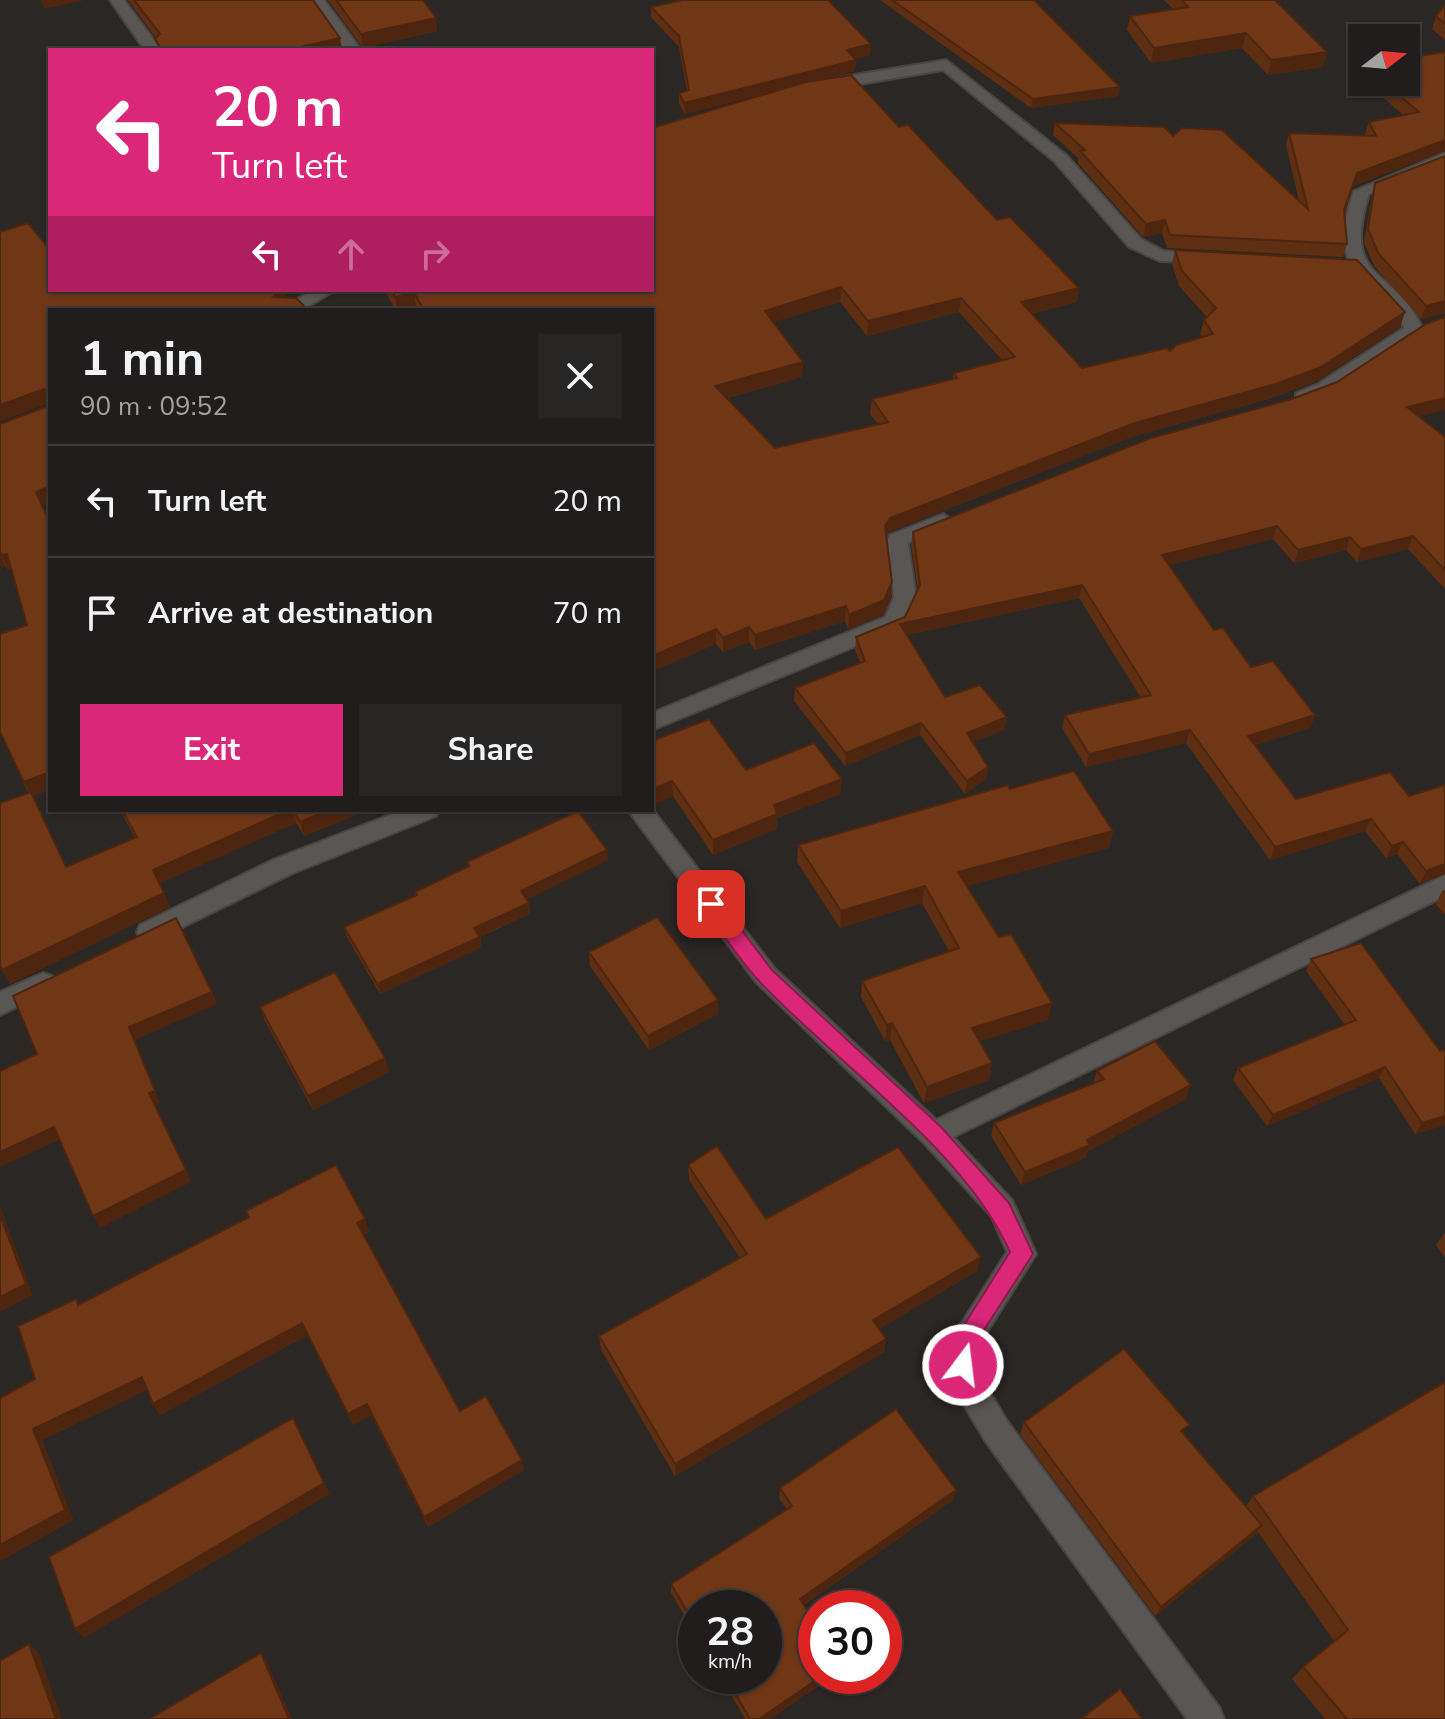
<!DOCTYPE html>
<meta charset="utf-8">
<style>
body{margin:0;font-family:"Nunito Sans",sans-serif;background:#282625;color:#f1f3f6;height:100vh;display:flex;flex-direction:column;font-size:30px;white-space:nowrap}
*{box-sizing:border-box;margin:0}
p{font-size:26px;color:#a2a2a3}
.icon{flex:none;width:44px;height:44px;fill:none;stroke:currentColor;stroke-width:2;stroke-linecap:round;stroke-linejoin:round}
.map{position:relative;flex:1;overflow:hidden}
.panel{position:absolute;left:48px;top:308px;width:606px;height:504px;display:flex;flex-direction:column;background:#201d1c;border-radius:0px;box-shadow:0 2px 6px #0004,0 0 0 2px #3d3b3b}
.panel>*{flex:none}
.hud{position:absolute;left:48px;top:48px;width:606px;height:244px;border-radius:0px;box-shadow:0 2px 6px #0004,0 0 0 2px #3d3b3b;background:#db2777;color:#fff;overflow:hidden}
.needle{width:52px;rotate:74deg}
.buttons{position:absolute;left:1348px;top:24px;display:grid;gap:16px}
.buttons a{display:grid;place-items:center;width:72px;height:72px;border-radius:0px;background:#201d1c;box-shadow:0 2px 6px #0004,0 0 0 2px #3d3b3b;font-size:40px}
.speed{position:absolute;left:678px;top:1590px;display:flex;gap:16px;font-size:40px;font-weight:700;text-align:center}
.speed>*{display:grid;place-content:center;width:104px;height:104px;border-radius:50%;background:#201d1c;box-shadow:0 2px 6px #0004,0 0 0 2px #3d3b3b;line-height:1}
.speed small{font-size:20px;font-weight:400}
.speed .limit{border:12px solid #d22;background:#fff;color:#111}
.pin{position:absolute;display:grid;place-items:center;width:68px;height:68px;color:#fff;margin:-34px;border-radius:16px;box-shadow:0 4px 12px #0006}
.me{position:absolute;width:88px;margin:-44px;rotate:15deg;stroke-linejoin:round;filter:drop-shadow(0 0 6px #0008)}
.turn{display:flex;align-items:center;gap:28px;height:168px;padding:0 32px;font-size:36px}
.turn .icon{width:104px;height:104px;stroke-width:2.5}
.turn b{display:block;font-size:56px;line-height:68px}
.lanes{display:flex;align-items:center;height:76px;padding:0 32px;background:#0003;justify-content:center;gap:40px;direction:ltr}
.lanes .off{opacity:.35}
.round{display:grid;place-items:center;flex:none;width:84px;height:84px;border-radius:0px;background:#282625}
.summary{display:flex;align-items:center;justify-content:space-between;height:136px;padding:0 32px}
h1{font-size:48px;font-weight:700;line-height:60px}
.primary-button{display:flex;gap:16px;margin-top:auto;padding:16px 32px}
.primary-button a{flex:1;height:92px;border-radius:0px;background:#db2777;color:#fff;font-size:32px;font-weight:700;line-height:92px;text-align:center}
.primary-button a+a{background:#282625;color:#f1f3f6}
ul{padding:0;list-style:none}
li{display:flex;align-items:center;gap:24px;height:112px;padding:0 32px;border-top:2px solid #3d3b3b}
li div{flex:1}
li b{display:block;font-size:30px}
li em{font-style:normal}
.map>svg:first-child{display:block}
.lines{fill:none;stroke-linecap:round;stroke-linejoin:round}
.minor-casing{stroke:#484543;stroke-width:4}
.minor{fill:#595654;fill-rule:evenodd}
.wall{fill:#5f2f13;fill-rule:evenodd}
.shaded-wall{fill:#4e260f}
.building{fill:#6f3716;stroke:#4e260f;stroke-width:2;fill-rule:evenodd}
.route{fill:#db2777;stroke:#8e194d;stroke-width:2}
</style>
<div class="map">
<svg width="1445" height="1719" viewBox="0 0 1445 1719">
<rect width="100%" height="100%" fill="#2a2725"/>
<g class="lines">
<defs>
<g id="minor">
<polygon points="110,0 124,0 161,50 145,50"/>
<polygon points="310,0 324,0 361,50 345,50"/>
<polygon points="946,60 1066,155 1141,239 1164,251 1212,255 1212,263 1160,261 1129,247 1054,161 943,70 824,90 816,85 824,80"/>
<path d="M1445,153v11l-76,30c-29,92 27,71 54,136 -15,18 -105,77 -127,71v-8l22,-9 86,-56c-5,-12 -14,-20 -24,-29 -40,-39 -44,-55 -26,-108z"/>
<polygon points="313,290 335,290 302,310 279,310"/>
<polygon points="943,514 953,521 950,526 908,543 916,597 902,627 652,730 652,713 885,617 894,597 887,540 890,535"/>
<polygon points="652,809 774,968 936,1120 1445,875 1445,896 953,1137 1012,1200 1036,1254 975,1351 986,1386 1007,1421 1219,1707 1224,1719 1187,1719 986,1442 964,1405 945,1349 1007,1252 992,1217 923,1142 756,982 628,810"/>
<polygon points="403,810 440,810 436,816 293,873 158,939 149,942 140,939 137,932 140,925 275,859"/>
<polygon points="43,973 52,976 56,983 52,990 0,1015 0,992"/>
</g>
</defs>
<use href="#minor" class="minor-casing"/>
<use href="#minor" class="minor"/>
</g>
<g class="wall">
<polygon points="128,0 314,0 342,50 158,50 156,38"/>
<polygon points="328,0 423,0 436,18 437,31 363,48"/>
<polygon points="880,0 1034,0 1120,87 1118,96 1031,108"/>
<polygon points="1164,0 1275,0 1327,52 1323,67 1268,75 1242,48 1151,63 1127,30 1130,16 1173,9"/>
<polygon points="1445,5 1445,40 1432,29 1436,16"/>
<path d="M651,7l220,37 -1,11 -16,4 2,1 -1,11 -37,9 81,47 98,93 82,68 -2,14 -45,12 50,54 88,-17 32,-14 -2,-3 4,-14 3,-3 -28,-31 -7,-22 3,-14 225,77 -83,54 -45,17 -140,39 -243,95 -2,4 4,61 -8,18 -35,14 -3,-8 -90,29 -6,-8 -26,10 -7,-8 -64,27v-361h-234l-2,-3 -11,3h-9l-12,-20h268l130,-201 -97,25 -6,-10v-11l8,-2 -8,-44 -28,-30zM840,302l27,34 92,-24 43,48 -48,13 -1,6 -81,20 -2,15 8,10 -103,24 -48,-50 75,-21 1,-15 -30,-40z"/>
<polygon points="1362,64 1362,80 1358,76"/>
<polygon points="1365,82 1406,82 1445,151 1353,186 1345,212 1347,244 1343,257 1167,248 1162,233 1143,237 1078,163 1078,158 1053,135 1055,123 1173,136 1299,201 1286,145 1289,133 1366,136 1365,134 1369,122 1403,115"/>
<polygon points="1375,183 1445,313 1421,319 1374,266 1364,242 1372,196"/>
<polygon points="50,290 284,290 286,298 50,310 50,503 42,506 50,789 33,796 66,867 135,838 120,810 368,810 304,836 296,823 160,883 170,907 10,984 2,970 28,793 0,732 27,625 11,569 8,570 5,565 0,566 0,424 46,407 46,404 0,421"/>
<polygon points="1445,317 1445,410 1418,416 1445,437 1445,589 1408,549 1357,562 1346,550 1294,563 1273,539 1169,565 1214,630 1251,667 1315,715 1310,728 1255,745 1296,799 1390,772 1445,874 1420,884 1397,854 1386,858 1365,831 1270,860 1186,743 1086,767 1062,728 1065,715 1141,698 1079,598 907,635 945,697 1007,717 1004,730 973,742 988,767 986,779 965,794 920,735 845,766 794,701 795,688 860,662 855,650 856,637 905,617 918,590 911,545 913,532 1337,382"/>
<polygon points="652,741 746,770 842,779 840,794 777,818 777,829 713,855 673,796 654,804 652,801"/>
<polygon points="1010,789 1113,831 1109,848 967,886 1048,1020 979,1041 992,1063 989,1080 924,1103 890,1040 885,1041 861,997 862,981 949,951 922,903 840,928 797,862 798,845"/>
<polygon points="608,860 527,899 531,913 480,937 482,947 380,994 347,937 344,927 415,895 415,892 467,867 467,862"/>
<polygon points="1445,890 1445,915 1436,904 1442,891"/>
<polygon points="589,952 718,1014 649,1050 590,966"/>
<polygon points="1311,959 1440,1051 1445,1125 1415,1134 1379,1078 1267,1126 1233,1080 1238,1068 1345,1025 1306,971"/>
<polygon points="260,1007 385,1058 389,1072 313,1110 265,1021"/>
<polygon points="1097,1071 1186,1099 1088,1151 1085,1158 1021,1185 991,1136 994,1123 1093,1084"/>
<polygon points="688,1165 766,1219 977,1271 879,1329 886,1339 884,1352 675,1476 601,1350 599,1336 740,1258 689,1180"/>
<polygon points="370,1232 363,1235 460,1411 524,1470 428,1527 371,1415 353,1425 308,1335 160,1415 153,1404 147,1390 42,1440 73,1520 0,1561 0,1398 35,1379 79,1304"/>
<polygon points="1445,1232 1445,1258 1436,1245"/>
<polygon points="1024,1422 1185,1435 1246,1506 1253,1496 1445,1719 1325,1719 1292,1679 1303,1667 1334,1641 1258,1532 1255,1535 1155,1616 1020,1434"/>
<polygon points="780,1488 953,1500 804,1605 833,1676 770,1719 745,1719 720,1676 764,1676 696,1608 696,1635 671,1593 671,1584 787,1510 779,1498"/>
</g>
<g class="shaded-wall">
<polygon points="41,0 85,0 44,9"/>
<polygon points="436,18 437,31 363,48 361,34"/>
<polygon points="1246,33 1242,48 1151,63 1154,48"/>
<polygon points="340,38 342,50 300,50 300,47"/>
<polygon points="871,44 870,55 846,61 847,50"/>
<polygon points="1327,52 1323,67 1268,75 1271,60"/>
<polygon points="856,60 855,71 685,114 684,103"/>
<polygon points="1120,87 1118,96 1031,108 1033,99"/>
<polygon points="1445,140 1445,151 1353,186 1357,173"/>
<polygon points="1165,220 1162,233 1143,237 1146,224"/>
<polygon points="841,287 840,302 764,325 765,311"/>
<polygon points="1079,288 1077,302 1019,317 1021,302"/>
<polygon points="281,290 284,290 287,302 273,297"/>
<polygon points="414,293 416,307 405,310 397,310 395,297"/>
<polygon points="961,298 959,312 867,336 868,321"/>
<polygon points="1445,301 1445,313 1421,319 1426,306"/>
<polygon points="1405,312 1400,327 1317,381 1272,398 1132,437 889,532 884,540 885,526 890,518"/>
<polygon points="803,362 802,377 715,401 715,386"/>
<polygon points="44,389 49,403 0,421 0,405"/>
<polygon points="1445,398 1445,410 1402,420 1407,407"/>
<polygon points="50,486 50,503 41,507 36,492"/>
<polygon points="1277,526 1273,539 1159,568 1162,555"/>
<polygon points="1413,536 1408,549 1357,562 1361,549"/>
<polygon points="1350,537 1346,550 1294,563 1298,550"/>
<polygon points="0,552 5,565 0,566"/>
<polygon points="7,554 13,568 8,570 2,555"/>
<polygon points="892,582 891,597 883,615 848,629 849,615"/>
<polygon points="1082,585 1079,598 898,637 900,624"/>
<polygon points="846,606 845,621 755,650 755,635"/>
<polygon points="749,627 749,642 723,652 723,638"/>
<polygon points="716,629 716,644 652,671 652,656"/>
<polygon points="1315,715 1310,728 1244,748 1248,736"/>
<polygon points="1007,717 1004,730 965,745 967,733"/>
<polygon points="921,723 920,735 845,766 846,753"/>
<polygon points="1190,730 1186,743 1086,767 1089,754"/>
<polygon points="988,767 986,779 965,794 967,781"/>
<polygon points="50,772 50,789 30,797 24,782"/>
<polygon points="842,779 840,794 777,818 777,829 713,855 713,840 774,805"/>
<polygon points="672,781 673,796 654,804 653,789"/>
<polygon points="289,810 292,810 296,823 159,884 153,870"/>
<polygon points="329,810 368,810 304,836 300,822"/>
<polygon points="1371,819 1365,831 1270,860 1275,847"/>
<polygon points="1113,831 1109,848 956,889 958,872"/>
<polygon points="1403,842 1397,854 1386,858 1392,846"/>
<polygon points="607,850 608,860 523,901 521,891"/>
<polygon points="1445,864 1445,874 1420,884 1426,871"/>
<polygon points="925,886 922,903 840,928 841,911"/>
<polygon points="164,893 170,907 10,984 2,970"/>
<polygon points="529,903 531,913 476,938 474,928"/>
<polygon points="480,937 482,947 380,994 377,984"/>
<polygon points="212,992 217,1004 135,1040 160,1103 155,1105 149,1093 129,1027"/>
<polygon points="718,1000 718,1014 649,1050 648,1036"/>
<polygon points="1052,1003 1048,1020 969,1045 972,1028"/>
<polygon points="892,1023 890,1040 885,1041 887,1025"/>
<polygon points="385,1058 389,1072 313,1110 308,1096"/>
<polygon points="992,1063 989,1080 924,1103 927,1087"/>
<polygon points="1385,1067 1379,1078 1267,1126 1273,1115"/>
<polygon points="1191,1085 1186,1099 1088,1151 1085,1158 1021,1185 1025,1172"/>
<polygon points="1445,1116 1445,1125 1415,1134 1422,1123"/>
<polygon points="54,1127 61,1139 0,1167 0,1152"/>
<polygon points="186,1170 191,1182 100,1228 93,1216"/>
<polygon points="0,1206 33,1295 0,1312"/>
<polygon points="365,1219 370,1232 361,1236 357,1223"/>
<polygon points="981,1257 977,1271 871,1334 873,1320"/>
<polygon points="302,1323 308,1335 160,1415 153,1404"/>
<polygon points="886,1339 884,1352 675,1476 675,1464"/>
<polygon points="142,1377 149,1389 42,1440 73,1520 0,1561 0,1545 33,1429"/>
<polygon points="367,1404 371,1415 353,1425 348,1414"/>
<polygon points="293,1418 330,1494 84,1638 75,1629"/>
<polygon points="522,1460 524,1470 428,1527 424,1517"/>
<polygon points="956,1490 953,1500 799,1608 800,1599"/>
<polygon points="1262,1525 1255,1535 1155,1616 1161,1607"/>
<polygon points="29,1644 39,1653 62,1719 56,1719"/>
<polygon points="261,1653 267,1662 292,1719 289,1719"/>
<polygon points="822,1676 833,1676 770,1719 759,1719"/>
</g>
<g class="building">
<polygon points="134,0 313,0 340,38 300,47 303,50 162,50 155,39 160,34"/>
<polygon points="336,0 423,0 436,18 361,34"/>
<polygon points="683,0 828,0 871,44 847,50 856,60 684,103 679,93 689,90 679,36 651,7"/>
<polygon points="892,0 1034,0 1120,87 1033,99"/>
<polygon points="1182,0 1275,0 1327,52 1271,60 1246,33 1154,48 1130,16 1188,7"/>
<polygon points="1445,5 1445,24 1436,16"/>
<polygon points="1445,52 1445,140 1357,173 1344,210 1347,244 1170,235 1165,220 1146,224 1080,151 1085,150 1055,123 1164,127 1173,136 1182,128 1222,130 1308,209 1289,133 1376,136 1369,122 1419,112 1383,82 1406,82 1406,58"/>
<path d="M851,75l48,52 9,-2 89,95 13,-3 69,71 -58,14 61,66 85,-20 3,3 6,-6 37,-11 -9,-14 12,-12 -34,-37 -7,-21 182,10 48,52 -84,55 -45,17 -141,39 -245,95 -5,8 7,56 -8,18 -35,15 -3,-9 -91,29 -6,-8 -26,11 -7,-9 -64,27v-242l2,-1 -2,-2v-101h-89v-2l-10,2h-129l-10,-17 -19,4 -4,-7h261v-162l154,-46zM841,287l27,34 93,-23 54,59 -61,16 3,5 -85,21 16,23 -113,26 -60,-62 88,-24 -38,-51z"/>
<polygon points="1445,156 1445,301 1426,306 1378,253 1368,229 1375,183"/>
<polygon points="28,223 50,250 50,290 281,290 273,297 296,298 308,310 50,310 50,486 36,492 50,523 50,772 24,782 0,732 0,634 27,625 7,554 2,555 0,552 0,424 46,407 48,391 44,389 0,405 0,232"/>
<polygon points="1445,317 1445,398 1407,407 1445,437 1445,570 1413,536 1361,549 1350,537 1298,550 1277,526 1162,555 1214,630 1223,628 1251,667 1273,661 1315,715 1248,736 1296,799 1390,772 1409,796 1445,785 1445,864 1426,871 1403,842 1392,846 1371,819 1275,847 1190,730 1089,754 1065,715 1151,695 1082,585 900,624 945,697 980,685 1007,717 967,733 988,767 967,781 921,723 846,753 795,688 865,661 856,637 905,617 920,585 913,532 1151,438 1292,399 1337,382 1426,324"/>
<polygon points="709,719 746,770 814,743 842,779 774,805 777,814 713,840 672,781 653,789 652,787 652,741"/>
<polygon points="1074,771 1113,831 958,872 999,937 1011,934 1052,1003 972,1028 992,1063 927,1087 892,1023 887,1025 862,981 959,948 925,886 841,911 798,845 1008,785 1010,789"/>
<polygon points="31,792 66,867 137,837 122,810 289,810 153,870 164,893 2,970 0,965 0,803"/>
<polygon points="293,810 329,810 300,822"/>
<polygon points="578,811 607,850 521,891 529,903 474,928 480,937 377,984 344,927 417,895 415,892 469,866 467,862"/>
<polygon points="657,917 718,1000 648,1036 589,952"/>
<polygon points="176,918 212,992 129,1027 155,1091 149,1093 186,1170 93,1216 54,1127 0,1152 0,1071 37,1054 13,996"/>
<polygon points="1361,943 1440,1051 1445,1050 1445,1116 1422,1123 1385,1067 1273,1115 1238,1068 1356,1020 1311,959"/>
<polygon points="335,972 385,1058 308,1096 260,1007"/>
<polygon points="1155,1041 1191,1085 1087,1140 1090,1145 1025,1172 994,1123 1104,1079 1097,1071"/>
<polygon points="717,1146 766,1219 898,1147 981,1257 873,1320 886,1339 675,1464 599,1336 747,1254 688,1165"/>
<polygon points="336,1165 365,1219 357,1223 460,1411 486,1396 522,1460 424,1517 367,1404 348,1414 302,1323 153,1404 142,1377 33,1429 65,1510 0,1545 0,1398 35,1379 18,1326 76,1299 78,1305 249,1217 246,1211"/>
<polygon points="0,1215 26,1284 0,1297"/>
<polygon points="1124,1349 1190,1425 1181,1431 1262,1525 1161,1607 1024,1422"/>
<polygon points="1445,1382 1445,1719 1347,1719 1303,1667 1348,1630 1253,1496"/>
<polygon points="896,1409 956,1490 800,1599 816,1624 816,1676 822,1676 759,1719 750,1719 725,1676 764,1676 764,1608 696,1608 696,1627 671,1584 792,1506 780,1488"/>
<polygon points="293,1418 324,1483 75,1629 49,1557"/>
<polygon points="29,1644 56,1719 0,1719 0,1661"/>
<polygon points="261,1653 289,1719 151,1719 151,1718"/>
<polygon points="1120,1689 1142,1719 1081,1719"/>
</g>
<path class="route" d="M711,897l7,2 54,71 169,157 68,76 24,51 -62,96 3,15 -3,8 -8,3 -8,-3 -6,-24 61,-97c-46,-103 -172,-187 -250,-270 -21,-22 -37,-49 -55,-72l-3,-6z"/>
</svg>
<div class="buttons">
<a><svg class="needle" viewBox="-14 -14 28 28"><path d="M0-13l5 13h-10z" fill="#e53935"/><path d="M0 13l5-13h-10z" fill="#a2a2a3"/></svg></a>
</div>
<div class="speed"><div>28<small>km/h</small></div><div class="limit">30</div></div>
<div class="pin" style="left:711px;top:904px;background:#d93025"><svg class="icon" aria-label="arrive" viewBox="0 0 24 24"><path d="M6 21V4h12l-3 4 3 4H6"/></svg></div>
<svg class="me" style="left:963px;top:1365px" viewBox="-20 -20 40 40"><circle r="17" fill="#db2777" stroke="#fff" stroke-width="3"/><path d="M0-11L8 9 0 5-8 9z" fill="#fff"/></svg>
<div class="hud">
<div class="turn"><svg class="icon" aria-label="left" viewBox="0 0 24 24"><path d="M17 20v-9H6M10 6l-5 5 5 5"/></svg><div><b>20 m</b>Turn left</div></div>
<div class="lanes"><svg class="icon" aria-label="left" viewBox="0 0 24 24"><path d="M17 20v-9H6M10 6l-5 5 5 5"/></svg><svg class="icon off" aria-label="ahead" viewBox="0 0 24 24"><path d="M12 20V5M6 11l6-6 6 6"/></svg><svg class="icon off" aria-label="right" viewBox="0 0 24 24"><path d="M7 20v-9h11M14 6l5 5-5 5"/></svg></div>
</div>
<section class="panel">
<div class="summary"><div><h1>1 min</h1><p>90 m · 09:52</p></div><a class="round"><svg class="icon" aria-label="close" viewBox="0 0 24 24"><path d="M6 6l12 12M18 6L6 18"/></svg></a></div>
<ul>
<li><svg class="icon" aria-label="left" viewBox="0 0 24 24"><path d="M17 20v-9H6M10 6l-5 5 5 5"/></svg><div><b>Turn left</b></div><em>20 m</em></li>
<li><svg class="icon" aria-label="arrive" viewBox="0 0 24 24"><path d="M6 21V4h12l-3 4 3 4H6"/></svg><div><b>Arrive at destination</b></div><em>70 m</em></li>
</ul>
<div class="primary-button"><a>Exit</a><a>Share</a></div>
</section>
</div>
